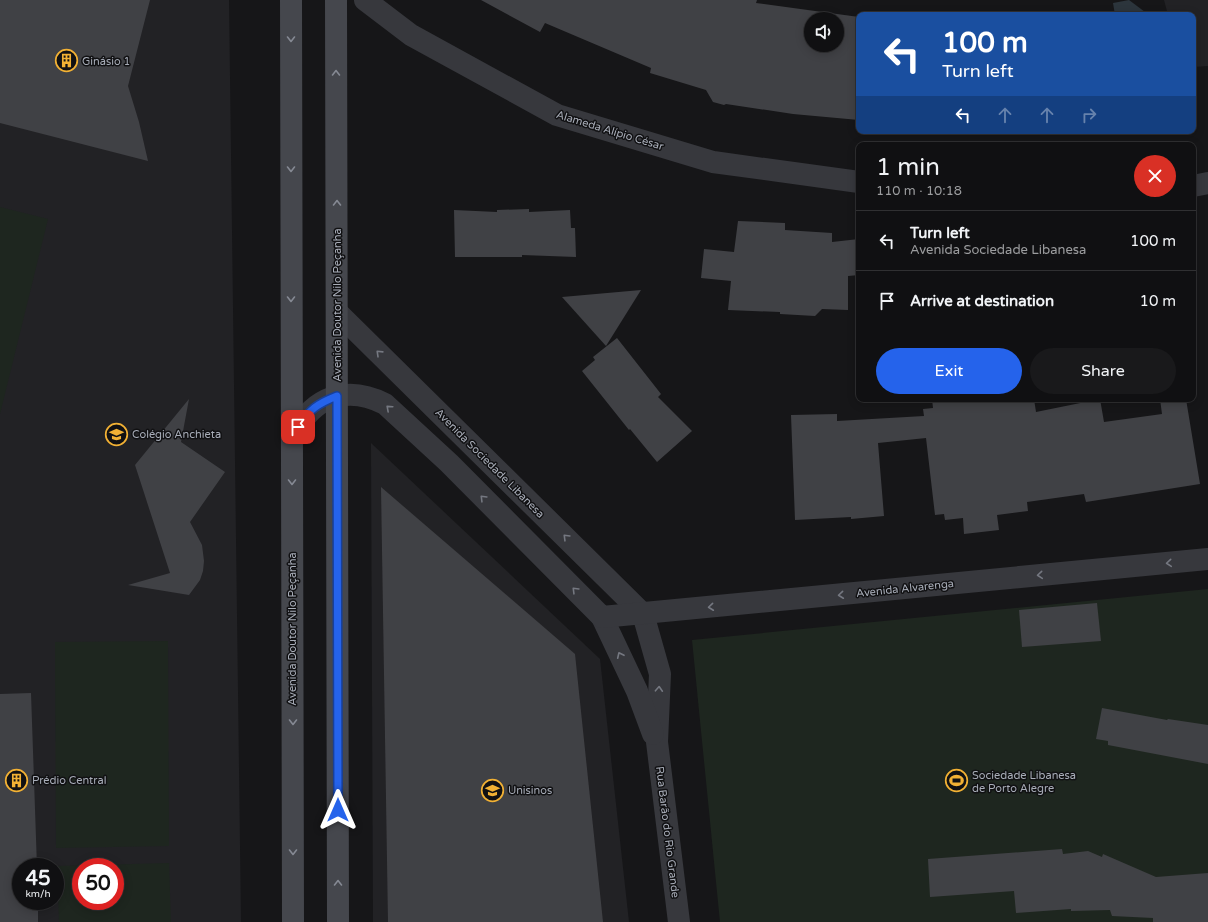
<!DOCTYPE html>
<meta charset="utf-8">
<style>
body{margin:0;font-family:"Varela Round",sans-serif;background:#19191b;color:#f1f3f6;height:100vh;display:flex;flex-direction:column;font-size:15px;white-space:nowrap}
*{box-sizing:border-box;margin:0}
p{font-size:13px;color:#9c9d9f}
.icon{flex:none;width:22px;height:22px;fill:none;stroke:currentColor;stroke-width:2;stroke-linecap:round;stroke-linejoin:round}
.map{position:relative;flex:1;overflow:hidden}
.drawer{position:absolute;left:856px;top:142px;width:340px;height:260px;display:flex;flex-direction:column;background:#101012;border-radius:8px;box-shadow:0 2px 10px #0003,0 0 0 1px #303032}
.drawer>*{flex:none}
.hud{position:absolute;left:856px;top:12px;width:340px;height:122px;border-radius:8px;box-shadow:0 2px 10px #0003,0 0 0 1px #303032;background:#1a4fa0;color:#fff;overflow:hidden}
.tools{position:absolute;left:804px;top:12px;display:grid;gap:8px}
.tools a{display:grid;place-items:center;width:40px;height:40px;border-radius:50%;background:#101012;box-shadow:0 2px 10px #0003,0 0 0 1px #303032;font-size:20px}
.speed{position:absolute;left:12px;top:858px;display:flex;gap:8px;font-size:20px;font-weight:700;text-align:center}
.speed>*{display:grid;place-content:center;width:52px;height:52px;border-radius:50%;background:#101012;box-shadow:0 2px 10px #0003,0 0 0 1px #303032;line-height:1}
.speed small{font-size:10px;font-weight:400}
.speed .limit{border:6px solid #d22;background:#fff;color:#111}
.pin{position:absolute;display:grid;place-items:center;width:34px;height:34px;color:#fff;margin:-17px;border-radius:8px;box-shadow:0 2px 6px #0006}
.me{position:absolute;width:44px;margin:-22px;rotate:0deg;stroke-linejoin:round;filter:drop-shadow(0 0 3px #0008)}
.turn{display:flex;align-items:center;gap:14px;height:84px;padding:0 20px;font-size:18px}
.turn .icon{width:52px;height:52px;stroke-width:2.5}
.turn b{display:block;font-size:28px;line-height:34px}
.lanes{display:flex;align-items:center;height:38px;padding:0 20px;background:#0003;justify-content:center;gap:20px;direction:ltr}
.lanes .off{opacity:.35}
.round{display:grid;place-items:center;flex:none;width:42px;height:42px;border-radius:21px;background:#19191b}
.overview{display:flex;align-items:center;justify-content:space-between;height:68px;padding:0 20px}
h1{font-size:24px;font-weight:600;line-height:30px}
.action{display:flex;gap:8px;margin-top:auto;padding:8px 20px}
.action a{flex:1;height:46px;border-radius:24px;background:#2563eb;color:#fff;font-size:16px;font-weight:600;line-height:46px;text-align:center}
.action a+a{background:#19191b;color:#f1f3f6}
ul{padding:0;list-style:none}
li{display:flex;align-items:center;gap:12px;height:60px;padding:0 20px;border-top:1px solid #303032}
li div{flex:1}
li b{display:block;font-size:15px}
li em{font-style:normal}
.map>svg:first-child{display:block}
.built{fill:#222225;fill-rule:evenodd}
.green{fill:#1e261f;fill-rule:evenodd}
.water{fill:#2c353c}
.building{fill:#404145;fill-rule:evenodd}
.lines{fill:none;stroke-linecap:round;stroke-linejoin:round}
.minor{stroke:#37383d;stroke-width:22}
.tertiary{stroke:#37383d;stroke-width:22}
.secondary{stroke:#45474d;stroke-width:22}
.oneway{stroke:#858993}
.oneway2{stroke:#757881}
.route-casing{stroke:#184099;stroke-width:10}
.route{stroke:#2563eb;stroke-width:7}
.labels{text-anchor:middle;stroke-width:3;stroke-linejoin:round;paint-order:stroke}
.poi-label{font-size:11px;fill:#a8adb8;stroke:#111113;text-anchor:start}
.street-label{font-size:11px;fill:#a8adb8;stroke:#111113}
</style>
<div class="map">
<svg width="1208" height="922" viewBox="0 0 1208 922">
<rect width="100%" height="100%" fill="#161618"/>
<g class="built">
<path d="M0,0h229l12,922h-241zM21,867h34v34h-34zM81,867h34v34h-34z"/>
<polygon points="1164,0 1208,0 1208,66 1193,67 1193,15 1168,15"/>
<polygon points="371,443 600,659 629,922 373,922"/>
</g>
<g class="green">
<polygon points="0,207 48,219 0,414"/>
<polygon points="1208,589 1208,922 720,922 692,640"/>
<polygon points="168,641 169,846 56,848 55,642"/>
<path d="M169,863l2,59h-112l-2,-56zM81,867h34v34h-34z"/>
</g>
<polygon class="water" points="1129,0 1149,15 1115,15 1113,3"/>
<g class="building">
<polygon points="0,0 150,0 128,86 139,122 148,161 0,123"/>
<path d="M481,0h276l-1,3 103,14v103l-66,-6 -67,-10 -2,1 -11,-3 -7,-12 -56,-17 1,-5 -106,-45 -5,9zM811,19h26v26h-26z"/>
<polygon points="529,209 529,212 570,210 571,228 575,228 576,257 522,255 522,257 455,257 454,210 497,212 497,210"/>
<polygon points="738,221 785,223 785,230 832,233 832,242 859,239 859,275 848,276 848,310 822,309 815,316 780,314 780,312 728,310 731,281 701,278 704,249 734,252"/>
<polygon points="641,290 606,346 562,297"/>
<polygon points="617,338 661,394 658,397 692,431 657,462 630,429 629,430 582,371 595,360 593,357"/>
<polygon points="189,399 181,442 225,472 190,522 202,545 204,561 203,571 200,580 189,595 128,585 170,573 135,465"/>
<polygon points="932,399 1034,399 1036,412 1100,399 1104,422 1162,414 1160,399 1186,399 1200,484 1086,502 1084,494 1027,502 1028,511 997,515 999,530 964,534 963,518 945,520 944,514 935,515 926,438 878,443 884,516 851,519 851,517 795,520 791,415 837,414 837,421 924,416 923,409 933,408"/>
<polygon points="381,487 575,654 603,922 388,922"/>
<polygon points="1097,603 1101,641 1022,647 1019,610"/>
<polygon points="31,693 37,867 21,867 21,901 38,901 38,922 0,922 0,694"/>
<polygon points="1102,708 1167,720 1168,719 1208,725 1208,764 1108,745 1108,741 1096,739"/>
<polygon points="1062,849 1063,854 1088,851 1102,857 1103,854 1156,877 1208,873 1208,922 1153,922 1153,918 1112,916 1110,910 1071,911 1071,909 1016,913 1014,891 930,897 928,859"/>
</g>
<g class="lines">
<g class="minor">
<polyline points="365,0 411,35 557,115 713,162 859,182"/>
<polyline points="1193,186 1208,183"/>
<polyline points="643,614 660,674 657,742 679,922"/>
<polyline points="602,617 637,691 653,734"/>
</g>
<g class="tertiary">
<polyline points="337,312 643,614"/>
<path d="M292,443c2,-5 3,-12 7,-17 20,-33 53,-39 86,-22l64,59 153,154 606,-58"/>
</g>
<g class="secondary">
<polyline points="291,0 293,922"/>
<polyline points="336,0 338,922"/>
</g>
</g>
<defs><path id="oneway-chevron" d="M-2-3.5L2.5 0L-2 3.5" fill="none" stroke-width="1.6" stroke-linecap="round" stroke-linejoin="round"/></defs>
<g class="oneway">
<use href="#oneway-chevron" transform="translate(291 39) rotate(90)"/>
<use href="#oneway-chevron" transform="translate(336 73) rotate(-90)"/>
<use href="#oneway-chevron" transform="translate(291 169) rotate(90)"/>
<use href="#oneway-chevron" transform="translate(337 203) rotate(-90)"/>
<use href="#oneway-chevron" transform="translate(291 299) rotate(90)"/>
<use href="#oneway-chevron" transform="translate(292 482) rotate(90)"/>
<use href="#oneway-chevron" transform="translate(293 722) rotate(90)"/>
<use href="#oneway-chevron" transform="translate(293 852) rotate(90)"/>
<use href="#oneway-chevron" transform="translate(338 883) rotate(-90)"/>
</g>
<g class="oneway2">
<use href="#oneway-chevron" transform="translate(379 353) rotate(-136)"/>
<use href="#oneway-chevron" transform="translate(389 408) rotate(-138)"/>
<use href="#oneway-chevron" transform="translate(483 498) rotate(-135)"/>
<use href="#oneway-chevron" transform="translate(566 537) rotate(-135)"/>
<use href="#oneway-chevron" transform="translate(1169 563) rotate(175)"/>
<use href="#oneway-chevron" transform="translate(1040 575) rotate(175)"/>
<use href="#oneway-chevron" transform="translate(575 590) rotate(-135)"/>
<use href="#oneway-chevron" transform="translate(841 595) rotate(174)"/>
<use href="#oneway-chevron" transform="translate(711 607) rotate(174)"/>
<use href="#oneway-chevron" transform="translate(620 655) rotate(-115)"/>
<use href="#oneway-chevron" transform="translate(659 689) rotate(-87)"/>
</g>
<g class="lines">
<defs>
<path id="route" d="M298,427c12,-18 19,-23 39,-31l1,414"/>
</defs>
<use href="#route" class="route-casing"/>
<use href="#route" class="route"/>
</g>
<defs>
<symbol id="building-ring" viewBox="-11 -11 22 22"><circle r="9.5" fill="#111113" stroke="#f2b134" stroke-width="1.5"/><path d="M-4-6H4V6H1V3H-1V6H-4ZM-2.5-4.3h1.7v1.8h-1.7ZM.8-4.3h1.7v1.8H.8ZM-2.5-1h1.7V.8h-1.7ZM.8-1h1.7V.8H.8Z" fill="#f2b134"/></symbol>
<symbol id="school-ring" viewBox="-11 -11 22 22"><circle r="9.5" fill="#111113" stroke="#f2b134" stroke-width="1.5"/><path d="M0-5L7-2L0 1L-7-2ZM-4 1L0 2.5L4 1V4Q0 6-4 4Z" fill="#f2b134"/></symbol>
<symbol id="stadium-ring" viewBox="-11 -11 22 22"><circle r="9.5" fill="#111113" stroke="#f2b134" stroke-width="1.5"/><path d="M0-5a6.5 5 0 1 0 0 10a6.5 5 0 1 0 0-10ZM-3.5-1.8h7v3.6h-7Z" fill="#f2b134"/></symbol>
<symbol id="university-ring" viewBox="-11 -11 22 22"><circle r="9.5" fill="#111113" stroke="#f2b134" stroke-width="1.5"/><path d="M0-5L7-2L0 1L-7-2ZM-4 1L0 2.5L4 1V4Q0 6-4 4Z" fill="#f2b134"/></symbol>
</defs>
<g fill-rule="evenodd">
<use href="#building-ring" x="54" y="48" width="25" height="25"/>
<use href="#school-ring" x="104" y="422" width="25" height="25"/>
<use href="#building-ring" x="4" y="768" width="25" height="25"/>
<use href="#stadium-ring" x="944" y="768" width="25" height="25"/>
<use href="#university-ring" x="480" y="778" width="25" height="25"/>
</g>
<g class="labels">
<g class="poi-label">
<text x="82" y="65">Ginásio 1</text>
<text x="132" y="438">Colégio Anchieta</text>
<text x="972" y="779">Sociedade Libanesa<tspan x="972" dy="13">de Porto Alegre</tspan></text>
<text x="32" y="784">Prédio Central</text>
<text x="508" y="794">Unisinos</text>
</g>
<g class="street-label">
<text transform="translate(610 130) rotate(17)" y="4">Alameda Alípio César</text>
<text transform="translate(337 305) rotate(-90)" y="4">Avenida Doutor Nilo Peçanha</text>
<text transform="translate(490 463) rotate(45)" y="4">Avenida Sociedade Libanesa</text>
<text transform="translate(905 588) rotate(-6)" y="4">Avenida Alvarenga</text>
<text transform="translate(292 629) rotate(-90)" y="4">Avenida Doutor Nilo Peçanha</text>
<text transform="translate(668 832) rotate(83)" y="4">Rua Barão do Rio Grande</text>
</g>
</g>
</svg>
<div class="tools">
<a><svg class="icon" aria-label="sound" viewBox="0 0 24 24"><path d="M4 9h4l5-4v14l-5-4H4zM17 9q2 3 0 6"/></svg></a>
</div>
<div class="speed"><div>45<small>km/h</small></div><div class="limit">50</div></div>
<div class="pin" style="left:298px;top:427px;background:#d93025"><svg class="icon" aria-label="arrive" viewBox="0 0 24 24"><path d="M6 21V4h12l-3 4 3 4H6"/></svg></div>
<svg class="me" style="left:338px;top:810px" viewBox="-20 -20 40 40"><path d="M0-17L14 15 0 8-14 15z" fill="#2563eb" stroke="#fff" stroke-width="4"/></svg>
<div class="hud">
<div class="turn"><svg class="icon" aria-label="left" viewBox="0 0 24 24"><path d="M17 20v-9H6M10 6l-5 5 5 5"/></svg><div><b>100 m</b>Turn left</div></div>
<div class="lanes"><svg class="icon" aria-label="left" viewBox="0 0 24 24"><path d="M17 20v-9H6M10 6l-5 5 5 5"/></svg><svg class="icon off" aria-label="ahead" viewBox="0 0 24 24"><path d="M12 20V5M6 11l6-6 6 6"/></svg><svg class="icon off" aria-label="ahead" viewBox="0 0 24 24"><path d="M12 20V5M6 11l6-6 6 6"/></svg><svg class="icon off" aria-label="right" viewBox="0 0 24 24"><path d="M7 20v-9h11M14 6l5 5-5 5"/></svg></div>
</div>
<section class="drawer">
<div class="overview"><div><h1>1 min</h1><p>110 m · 10:18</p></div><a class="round" style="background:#d93025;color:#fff"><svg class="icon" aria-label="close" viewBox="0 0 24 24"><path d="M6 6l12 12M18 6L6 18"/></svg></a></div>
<ul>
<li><svg class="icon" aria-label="left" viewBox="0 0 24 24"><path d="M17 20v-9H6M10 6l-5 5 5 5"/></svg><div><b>Turn left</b><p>Avenida Sociedade Libanesa</p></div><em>100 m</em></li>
<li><svg class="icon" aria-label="arrive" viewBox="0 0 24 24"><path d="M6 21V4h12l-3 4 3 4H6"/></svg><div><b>Arrive at destination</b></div><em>10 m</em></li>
</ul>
<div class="action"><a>Exit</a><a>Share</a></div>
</section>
</div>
